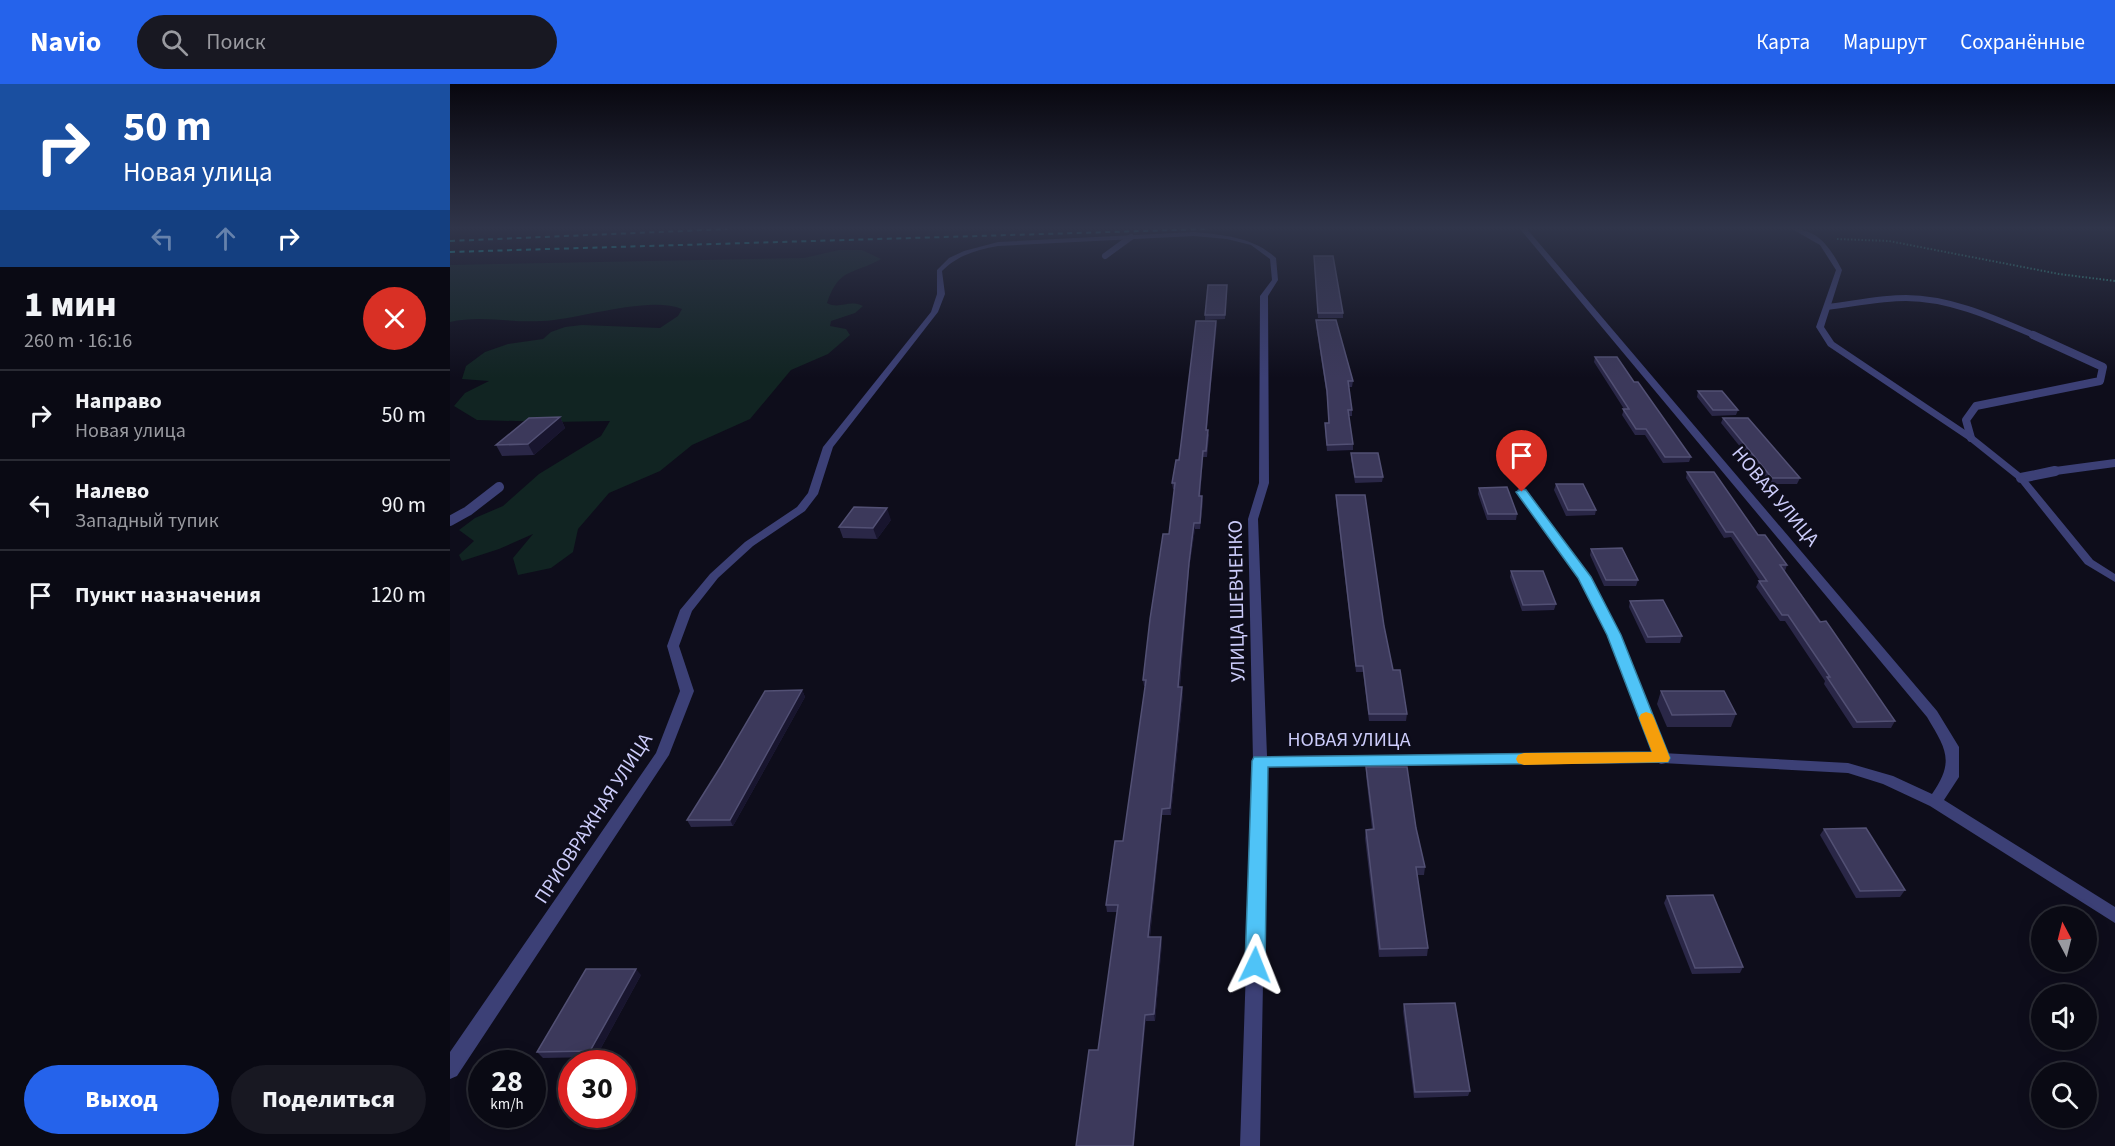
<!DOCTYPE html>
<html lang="ru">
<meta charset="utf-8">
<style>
body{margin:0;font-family:"Source Sans 3",sans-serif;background:#181822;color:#f1f3f6;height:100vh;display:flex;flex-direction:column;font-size:22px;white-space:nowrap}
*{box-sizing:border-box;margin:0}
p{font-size:20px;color:#999aa0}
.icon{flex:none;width:33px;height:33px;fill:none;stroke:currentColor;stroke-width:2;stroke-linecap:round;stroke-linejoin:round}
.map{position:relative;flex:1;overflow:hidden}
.details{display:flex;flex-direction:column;background:#0a0a14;width:450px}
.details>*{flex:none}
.guide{background:#1a4fa0;color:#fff;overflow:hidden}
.needle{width:39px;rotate:353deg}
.tools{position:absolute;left:1581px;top:822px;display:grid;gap:12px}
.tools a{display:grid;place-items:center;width:66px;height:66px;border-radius:50%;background:#0a0a14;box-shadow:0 3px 15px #0003,0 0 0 2px #2a2b34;font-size:30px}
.speed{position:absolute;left:18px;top:966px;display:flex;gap:12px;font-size:30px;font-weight:700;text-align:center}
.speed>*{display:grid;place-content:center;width:78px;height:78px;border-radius:50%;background:#0a0a14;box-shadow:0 3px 15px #0003,0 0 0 2px #2a2b34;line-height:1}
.speed small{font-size:15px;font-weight:400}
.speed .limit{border:9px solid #d22;background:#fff;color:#111}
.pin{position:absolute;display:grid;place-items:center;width:51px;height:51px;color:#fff;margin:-62px -26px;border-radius:50% 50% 50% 0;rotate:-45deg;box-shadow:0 0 6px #0007}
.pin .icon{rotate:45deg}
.me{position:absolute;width:66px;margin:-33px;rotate:2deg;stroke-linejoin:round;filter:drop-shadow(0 0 4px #0008)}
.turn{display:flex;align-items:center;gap:21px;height:126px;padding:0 24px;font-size:27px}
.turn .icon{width:78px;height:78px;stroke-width:2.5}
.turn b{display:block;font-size:42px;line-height:51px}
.lanes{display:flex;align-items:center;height:57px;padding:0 24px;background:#0003;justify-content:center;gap:30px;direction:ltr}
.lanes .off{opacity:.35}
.round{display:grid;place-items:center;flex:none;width:63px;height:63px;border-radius:32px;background:#181822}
.head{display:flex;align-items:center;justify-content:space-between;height:102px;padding:0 24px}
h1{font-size:36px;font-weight:800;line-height:45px}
.action{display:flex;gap:12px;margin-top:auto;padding:12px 24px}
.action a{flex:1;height:69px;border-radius:36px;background:#2563eb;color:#fff;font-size:24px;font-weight:800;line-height:69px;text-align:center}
.action a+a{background:#181822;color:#f1f3f6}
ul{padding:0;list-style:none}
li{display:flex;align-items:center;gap:18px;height:90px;padding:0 24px;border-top:2px solid #2a2b34}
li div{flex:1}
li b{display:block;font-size:22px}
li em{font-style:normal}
header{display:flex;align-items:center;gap:36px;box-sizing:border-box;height:84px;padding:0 30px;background:#2563eb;color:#fff}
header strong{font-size:28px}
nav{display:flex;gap:33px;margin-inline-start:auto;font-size:21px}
.search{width:420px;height:54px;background:#181822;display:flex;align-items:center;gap:15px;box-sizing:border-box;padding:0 21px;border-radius:33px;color:#999aa0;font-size:22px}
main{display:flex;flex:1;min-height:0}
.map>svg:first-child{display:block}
.green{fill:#112422}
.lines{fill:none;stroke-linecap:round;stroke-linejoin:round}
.path{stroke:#38a290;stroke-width:2;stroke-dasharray:1.5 2;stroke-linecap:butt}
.lane-far3{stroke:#3c4076;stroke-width:6}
.lane-far2{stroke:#3c4076;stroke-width:8}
.lane-far1{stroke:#3c4076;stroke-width:10}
.lane{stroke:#3c4076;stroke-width:12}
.street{fill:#3c4076;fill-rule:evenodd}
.rail{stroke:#16dcdb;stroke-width:2;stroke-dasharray:5 4.5;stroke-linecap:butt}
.wall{fill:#2a2747}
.shaded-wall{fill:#18152e}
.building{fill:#3c395b;stroke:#525074;stroke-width:1.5}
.route{fill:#4fc3f7;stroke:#337fa1;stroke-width:1.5}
.slow{fill:#f59e0b}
.labels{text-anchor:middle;stroke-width:5;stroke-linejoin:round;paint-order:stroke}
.street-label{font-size:20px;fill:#ccccfa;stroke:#0e0d1b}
</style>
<header>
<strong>Navio</strong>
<div class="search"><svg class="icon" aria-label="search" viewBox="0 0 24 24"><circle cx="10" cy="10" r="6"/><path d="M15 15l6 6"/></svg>Поиск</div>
<nav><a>Карта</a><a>Маршрут</a><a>Сохранённые</a></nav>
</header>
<main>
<section class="details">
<div class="guide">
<div class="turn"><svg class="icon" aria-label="right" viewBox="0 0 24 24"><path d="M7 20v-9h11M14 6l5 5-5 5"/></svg><div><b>50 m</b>Новая улица</div></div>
<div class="lanes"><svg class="icon off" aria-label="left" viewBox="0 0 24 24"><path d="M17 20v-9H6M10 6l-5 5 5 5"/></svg><svg class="icon off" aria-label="ahead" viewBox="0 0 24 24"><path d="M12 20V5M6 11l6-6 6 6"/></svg><svg class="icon" aria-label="right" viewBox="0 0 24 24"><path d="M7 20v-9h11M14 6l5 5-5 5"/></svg></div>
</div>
<div class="head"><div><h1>1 мин</h1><p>260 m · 16:16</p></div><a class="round" style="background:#d93025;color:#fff"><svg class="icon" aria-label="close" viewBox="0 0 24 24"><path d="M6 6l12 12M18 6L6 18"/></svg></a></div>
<ul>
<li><svg class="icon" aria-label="right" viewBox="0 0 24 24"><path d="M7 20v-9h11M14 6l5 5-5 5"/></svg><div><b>Направо</b><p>Новая улица</p></div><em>50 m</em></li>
<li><svg class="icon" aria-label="left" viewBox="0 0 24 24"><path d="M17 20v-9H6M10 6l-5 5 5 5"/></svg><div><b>Налево</b><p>Западный тупик</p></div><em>90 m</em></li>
<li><svg class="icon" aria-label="arrive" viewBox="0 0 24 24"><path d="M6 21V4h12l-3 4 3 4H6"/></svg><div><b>Пункт назначения</b></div><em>120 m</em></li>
</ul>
<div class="action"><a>Выход</a><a>Поделиться</a></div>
</section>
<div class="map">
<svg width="1665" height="1062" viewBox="0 0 1665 1062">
<rect width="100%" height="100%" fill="#0e0d1b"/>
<path class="green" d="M389,166h23l19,9c-28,16 -42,8 -54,44 13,7 21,-4 36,3l-8,7 -24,8 -1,5 16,3 4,6 -22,19 -37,16 -41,49 -58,26 -32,26 -51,22 -31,36 -5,23 -22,16 -33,7 -5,-17 20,-24 -34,15 -37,12 -3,-6 15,-14 -15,-11 16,-12 28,-12 36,-32 62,-38 9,-15 -59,1 -74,-2 -23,-14 11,-13 24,-12 -27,-2 4,-13 19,-14 23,-8 35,-5 8,-7 14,-5 17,-2 78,3 18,-12 4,-7c-33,-14 -101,10 -140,12 -32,2 -61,-6 -92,1v-57l354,-7z"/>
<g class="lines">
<polyline class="path" points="1387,155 1439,157 1609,190 1665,197"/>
<g class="lane-far3">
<polyline points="655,172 681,153"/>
<path d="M1377,223c26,-3 53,-9 79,-9 45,0 90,21 130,38"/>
</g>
<g class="lane-far2">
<polyline points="1521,354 1516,336 1526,322 1650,297 1653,283 1583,251"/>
<polyline points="1598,388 1665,379"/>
</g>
<g class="lane-far1">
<polyline points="1571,394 1605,387"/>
<polyline points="1072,408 1134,493 1168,561"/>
<polyline points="0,437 18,427 49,403"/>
</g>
<polyline class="lane" points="1167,559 1212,674"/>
<g class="street">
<path d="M1070,145h7l410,482 22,36v30l-15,23 171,107v16l-185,-117 -47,-22 -35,-11 -186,-10 -395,3 -7,380h-20l13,-385 -5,-242 11,-36 1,-187 12,-16 -2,-21 -19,-14 -24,-6 -33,-3 -196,10c-22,4 -40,9 -56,25l3,23 -7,18 -105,135 -15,47 -13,17 -52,35 -35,32 -26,33 -13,35 15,45 -25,64 -212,321 -7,3v-27l206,-299 24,-62 -13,-45 13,-36 30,-36 35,-32 52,-35 11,-14 15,-46 108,-135 6,-18v-24l12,-12 15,-7 34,-9 196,-10c30,3 59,5 82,26l2,22 -10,16 1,187 -11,36 9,237 395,-3 186,10 45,13 39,18c23,-33 14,-45 -5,-77z"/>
<path d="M1342,145c27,0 39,20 50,41l-18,57 10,15 140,94 50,40 69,84 22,14v8l-30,-18 -67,-84 -50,-40 -140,-94 -12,-19 20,-57 -16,-25z"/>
</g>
<g class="rail">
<polyline points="0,157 277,145"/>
<polyline points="0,168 757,145"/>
</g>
</g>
<g class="wall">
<polygon points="864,177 893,229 893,234 868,234"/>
<polygon points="777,201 775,235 755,236 755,231"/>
<polygon points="866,236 903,297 902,303 899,303 902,326 902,332 899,332 903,360 903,366 877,367 875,345 875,339 879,339 877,313 866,241"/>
<polygon points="766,237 757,346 759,351 757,373 753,373 750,412 753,418 750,445 745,445 739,485 730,603 733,610 721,731 712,731 700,853 712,859 705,937 696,937 648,966 667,828 657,828 656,821 673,757 695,602 694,602 693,596 719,450 725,405 723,405 722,399"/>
<polygon points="1145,273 1184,298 1241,373 1239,378 1213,379 1195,351 1185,351 1172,331 1174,325 1144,278"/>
<polygon points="1248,307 1288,326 1286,331 1262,332 1247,313"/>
<polygon points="110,333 115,344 84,371 52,372 46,361"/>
<polygon points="1273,334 1350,394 1347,400 1320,400 1271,339"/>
<polygon points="901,369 933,393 932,398 905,399 901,375"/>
<polygon points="1237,388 1308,451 1337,481 1335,487 1334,487 1445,637 1441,644 1403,644 1374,600 1375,597 1335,537 1330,537 1306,503 1309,497 1310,497 1281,453 1274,454 1236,394"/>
<polygon points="1106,400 1146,426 1145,431 1116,432 1104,406"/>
<polygon points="1029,404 1067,430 1066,436 1037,436 1028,410"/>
<polygon points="886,411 934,542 943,586 957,630 956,637 919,637 913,588 906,588 886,417"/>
<polygon points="441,436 427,455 393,454 389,443"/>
<polygon points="1141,465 1188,496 1186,502 1154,502 1140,471"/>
<polygon points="1061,487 1106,520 1104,526 1072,527 1060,493"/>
<polygon points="1180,517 1232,552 1230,559 1196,559 1179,523"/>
<polygon points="352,606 355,613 283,742 241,743 237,736"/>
<polygon points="1211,607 1286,630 1281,643 1217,643 1207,620"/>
<polygon points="916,683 966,744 975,783 974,791 967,791 978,864 977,872 929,873 915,754 916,746 922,745 916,691"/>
<polygon points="1374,745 1455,806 1450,813 1406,814 1370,751"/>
<polygon points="1217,812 1293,883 1290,889 1242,890 1214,819"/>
<polygon points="191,891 146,973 93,974 87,968"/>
<polygon points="954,920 1020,1007 1018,1012 964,1014 953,927"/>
</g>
<g class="shaded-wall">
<polygon points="766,237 767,242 756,351 756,346"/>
<polygon points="110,333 115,344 84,371 78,360"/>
<polygon points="753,367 753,373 750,418 749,412"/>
<polygon points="752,412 753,418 750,445 750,439"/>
<polygon points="437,424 441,436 427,455 423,444"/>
<polygon points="744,439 745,445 739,485 729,610 728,603 739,479"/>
<polygon points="732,603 733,610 721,731 720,724"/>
<polygon points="352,606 355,613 283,742 280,736"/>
<polygon points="712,725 712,731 699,859 698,853"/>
<polygon points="711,853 712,859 705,937 704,930"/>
<polygon points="186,885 191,891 146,973 140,967"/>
<polygon points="695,931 696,937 684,1062 683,1062"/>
</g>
<g class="building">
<polygon points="864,172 883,172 893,229 868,229"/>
<polygon points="758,201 777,201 775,231 755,231"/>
<polygon points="866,236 886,236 903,297 898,297 902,326 898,326 903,360 877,361 875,339 879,339 877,307"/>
<polygon points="746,237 766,237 756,346 758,346 756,367 753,367 749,412 752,412 750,439 744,439 739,479 728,603 732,603 720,724 712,725 698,853 711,853 704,930 695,931 683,1062 626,1062 639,966 648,966 668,821 656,821 665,757 673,757 696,596 693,596 700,535 713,450 719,450 725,399 722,399 726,376 729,376"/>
<polygon points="1145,273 1167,273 1184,298 1188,298 1241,373 1215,373 1196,345 1186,345 1173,325 1179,325"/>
<polygon points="1248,307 1272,307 1288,326 1263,326"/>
<polygon points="110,333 78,360 46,361 79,334"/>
<polygon points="1273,334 1298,334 1350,394 1322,394"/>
<polygon points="901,369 928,369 933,393 905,393"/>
<polygon points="1237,388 1264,388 1308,451 1315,451 1337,481 1330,481 1370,538 1376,537 1445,637 1407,638 1377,593 1380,593 1338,531 1332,531 1309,497 1317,497 1283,448 1276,448"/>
<polygon points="1106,400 1133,400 1146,426 1118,426"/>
<polygon points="1057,403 1067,430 1038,430 1029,404"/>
<polygon points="886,411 915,411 934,542 943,586 950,586 957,630 919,630 913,582 906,582"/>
<polygon points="404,423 437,424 423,444 389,443"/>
<polygon points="1172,464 1188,496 1156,496 1141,465"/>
<polygon points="1061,487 1093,487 1106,520 1073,521"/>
<polygon points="1213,516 1232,552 1198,553 1180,517"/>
<polygon points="352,606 280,736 237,736 271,682 315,607"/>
<polygon points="1211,607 1274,607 1286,630 1222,631"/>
<polygon points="916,683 957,683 966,744 975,783 966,783 978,864 930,865 916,746 924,745"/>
<polygon points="1416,744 1455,806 1410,807 1374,745"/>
<polygon points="1263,811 1293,883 1245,884 1217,812"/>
<polygon points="136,885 186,885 140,967 87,968"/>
<polygon points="1005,919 1020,1007 965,1008 954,920"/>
</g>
<linearGradient id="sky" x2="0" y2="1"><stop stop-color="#08070f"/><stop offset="0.49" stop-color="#30354a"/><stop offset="1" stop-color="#30354a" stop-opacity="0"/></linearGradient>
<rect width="1665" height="294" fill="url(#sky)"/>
<polygon class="route" points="1072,405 1076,406 1141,493 1171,551 1220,674 1218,678 818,683 815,881 812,887 805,890 798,887 795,881 802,677 804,673 1202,668 1157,551 1128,494 1066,408"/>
<polygon class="slow" points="1196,628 1202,630 1204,634 1220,674 1218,678 1074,681 1068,679 1066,675 1068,671 1074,669 1202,668 1189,634 1191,630"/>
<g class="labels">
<g class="street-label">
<text transform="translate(1326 412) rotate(50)" y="7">НОВАЯ УЛИЦА</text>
<text transform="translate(786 517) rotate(-91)" y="7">УЛИЦА ШЕВЧЕНКО</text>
<text x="899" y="662">НОВАЯ УЛИЦА</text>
<text transform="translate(143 734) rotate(-57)" y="7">ПРИОВРАЖНАЯ УЛИЦА</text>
</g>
</g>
</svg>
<div class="tools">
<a><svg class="needle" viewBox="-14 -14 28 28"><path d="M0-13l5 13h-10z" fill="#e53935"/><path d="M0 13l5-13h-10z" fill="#999aa0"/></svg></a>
<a><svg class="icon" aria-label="sound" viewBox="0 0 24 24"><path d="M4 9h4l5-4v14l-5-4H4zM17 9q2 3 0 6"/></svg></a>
<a><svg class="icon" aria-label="search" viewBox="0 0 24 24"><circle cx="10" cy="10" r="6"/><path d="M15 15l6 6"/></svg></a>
</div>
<div class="speed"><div>28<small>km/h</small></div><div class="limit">30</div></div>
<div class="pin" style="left:1072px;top:408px;background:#d93025"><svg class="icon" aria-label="arrive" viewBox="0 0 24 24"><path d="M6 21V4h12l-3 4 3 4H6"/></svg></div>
<svg class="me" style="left:805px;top:881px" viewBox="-20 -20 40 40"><path d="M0-17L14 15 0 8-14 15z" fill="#4fc3f7" stroke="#fff" stroke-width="4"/></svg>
</div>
</main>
